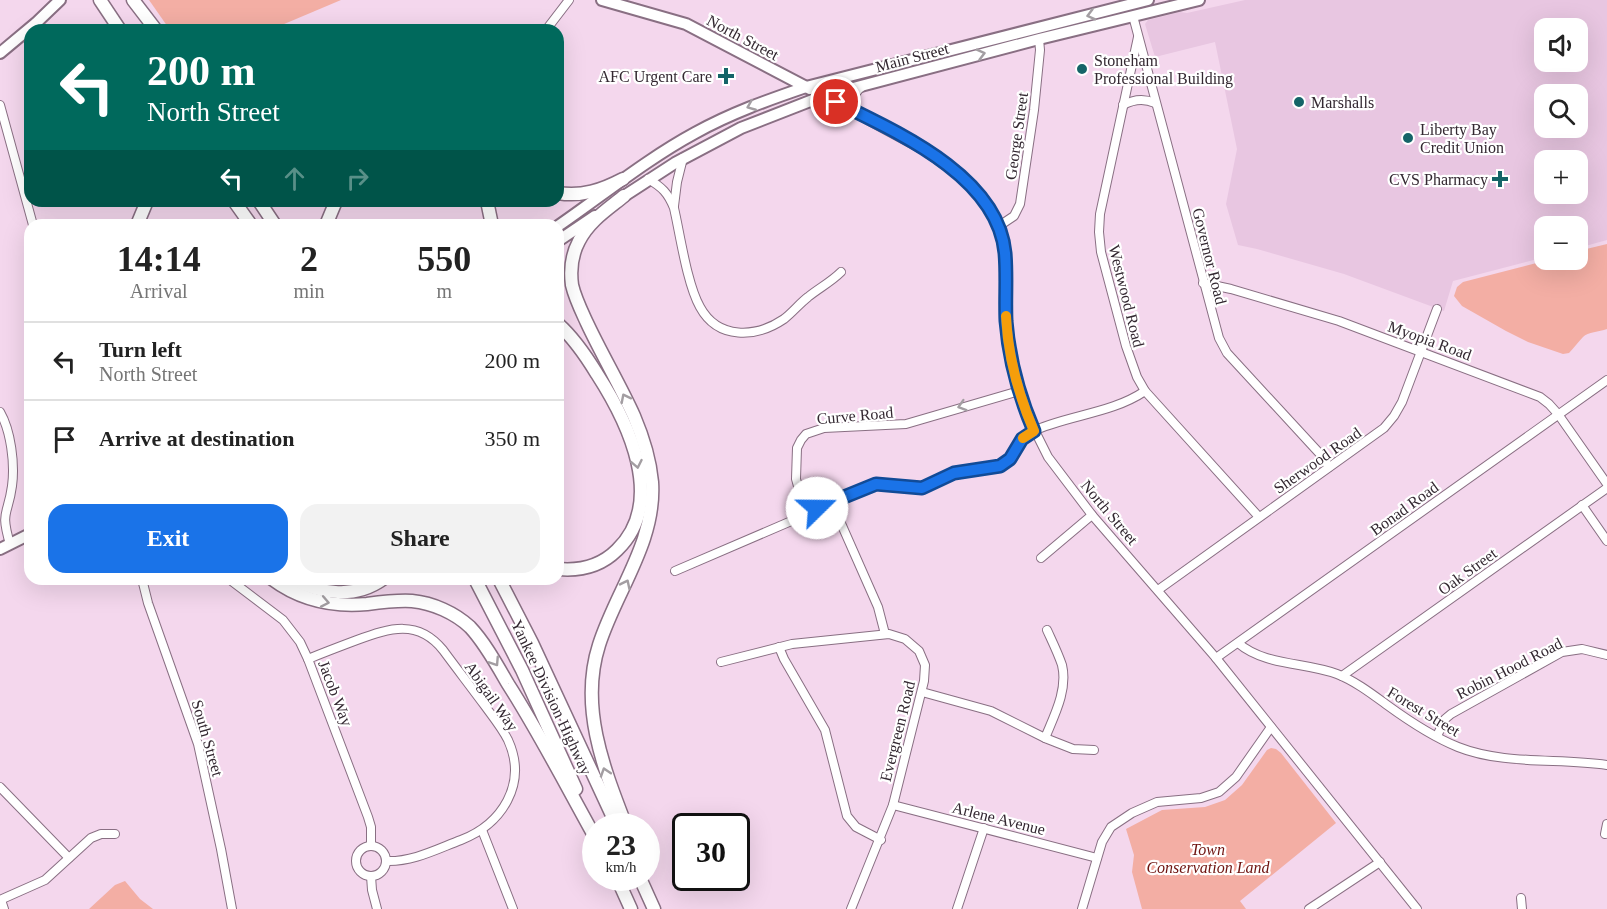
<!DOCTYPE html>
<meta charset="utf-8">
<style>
body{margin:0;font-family:"Times New Roman",serif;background:#f2f2f2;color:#222;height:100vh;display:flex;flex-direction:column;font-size:22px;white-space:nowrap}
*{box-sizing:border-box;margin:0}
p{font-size:20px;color:#767676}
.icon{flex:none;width:33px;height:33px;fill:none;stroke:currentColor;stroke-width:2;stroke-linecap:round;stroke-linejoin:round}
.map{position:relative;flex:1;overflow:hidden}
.drawer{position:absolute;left:24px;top:219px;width:540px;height:366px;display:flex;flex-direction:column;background:#fff;border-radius:18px;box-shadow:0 6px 24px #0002}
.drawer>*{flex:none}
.banner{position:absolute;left:24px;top:24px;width:540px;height:183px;border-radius:18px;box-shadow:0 6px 24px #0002;background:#00695c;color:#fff;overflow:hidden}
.controls{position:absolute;left:1534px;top:18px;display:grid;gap:12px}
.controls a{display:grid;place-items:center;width:54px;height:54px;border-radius:12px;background:#fff;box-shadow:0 6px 24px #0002;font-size:30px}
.speed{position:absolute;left:582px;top:813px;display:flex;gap:12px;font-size:30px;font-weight:700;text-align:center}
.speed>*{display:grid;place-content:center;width:78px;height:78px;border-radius:50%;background:#fff;box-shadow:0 6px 24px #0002;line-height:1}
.speed small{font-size:15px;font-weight:400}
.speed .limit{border:3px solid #111;border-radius:9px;background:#fff;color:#111}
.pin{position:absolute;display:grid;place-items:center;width:51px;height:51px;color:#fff;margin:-26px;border:3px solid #fff;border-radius:50%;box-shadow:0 2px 6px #0007}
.me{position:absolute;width:66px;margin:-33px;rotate:68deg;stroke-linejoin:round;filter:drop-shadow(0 0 4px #0008)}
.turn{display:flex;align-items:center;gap:21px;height:126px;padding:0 24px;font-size:27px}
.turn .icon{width:78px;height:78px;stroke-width:2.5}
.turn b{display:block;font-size:42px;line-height:51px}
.lanes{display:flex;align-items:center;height:57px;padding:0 24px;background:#0003;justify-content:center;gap:30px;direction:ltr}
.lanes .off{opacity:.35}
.eta{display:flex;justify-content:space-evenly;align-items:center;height:102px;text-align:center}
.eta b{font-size:36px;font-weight:700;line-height:42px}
.primary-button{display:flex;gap:12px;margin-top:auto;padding:12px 24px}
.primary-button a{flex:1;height:69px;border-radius:18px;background:#1a73e8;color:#fff;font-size:24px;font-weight:700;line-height:69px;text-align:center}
.primary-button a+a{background:#f2f2f2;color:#222}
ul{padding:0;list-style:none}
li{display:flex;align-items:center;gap:18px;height:78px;padding:0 24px;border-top:2px solid #e0e0e0}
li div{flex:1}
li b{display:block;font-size:22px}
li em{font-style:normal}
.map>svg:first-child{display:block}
.built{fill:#e8c6e1;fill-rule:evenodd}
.green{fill:#f3aea4}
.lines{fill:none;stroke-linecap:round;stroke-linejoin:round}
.minor-casing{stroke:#896f83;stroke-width:10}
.major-casing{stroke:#896f83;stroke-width:14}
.highway-casing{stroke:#896f83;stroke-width:15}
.minor{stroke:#fff;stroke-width:8}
.major{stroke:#fff;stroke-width:10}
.highway{stroke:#fff;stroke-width:12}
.oneway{stroke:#a39ea2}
.route-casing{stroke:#114b97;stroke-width:15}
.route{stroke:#1a73e8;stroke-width:10}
.slow{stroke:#f59e0b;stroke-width:10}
.poi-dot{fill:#156468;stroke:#fff;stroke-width:2}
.labels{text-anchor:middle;stroke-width:4.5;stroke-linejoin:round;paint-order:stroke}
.street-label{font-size:16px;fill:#332831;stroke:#fff}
.poi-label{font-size:16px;fill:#332831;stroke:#fff;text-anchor:start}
.park-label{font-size:16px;font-style:italic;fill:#6e130f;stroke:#fff}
</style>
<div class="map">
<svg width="1607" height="909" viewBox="0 0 1607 909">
<rect width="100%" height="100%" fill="#f4d7ed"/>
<path class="built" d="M1245,0h362v240l-29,8v-22h-33v31l-92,24 -9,30 -100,-37 -87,-25 -19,-4 -12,-41 11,-55 -22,-107 -60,15 -10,-33 3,-4 32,-8 7,1zM1545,28h33v34h-33zM1545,94h33v34h-33zM1545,160h33v34h-33z"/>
<g class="green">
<polygon points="149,0 341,0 270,30 170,30"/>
<path d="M1607,244v85c-8,3 -19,3 -24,8 -5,5 -9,11 -14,16l-6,1 -35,-12 -22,-11 -44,-25 -8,-10 3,-9 6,-5 85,-22h30v-9z"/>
<polygon points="1271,748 1276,749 1281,753 1336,823 1240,901 1246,909 1142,909 1132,872 1134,855 1126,829 1162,810 1205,807 1225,800 1242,785 1267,750"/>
<polygon points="125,881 140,899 153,909 89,909 115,885"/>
</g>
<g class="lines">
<defs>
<g id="minor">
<polyline points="1133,16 1219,338 1227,353 1321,455 1329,467"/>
<polyline points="546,30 569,0"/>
<polyline points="1138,37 1100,214 1099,232 1101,252 1126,346 1137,377 1145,391 1259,517"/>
<polyline points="823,96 923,150 965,180 983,198 999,226 1004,244 1006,322 1013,370 1026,413 1048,457 1092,515 1216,658 1417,909"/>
<polyline points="0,105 33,225"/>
<path d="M1123,105c11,-6 21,-7 32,-2"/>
<path d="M861,115c-8,-9 -10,-21 1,-28"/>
<path d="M648,179c14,8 20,14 26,29 6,26 13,76 26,99 18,33 56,31 84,12 9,-7 15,-15 24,-22 11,-9 23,-15 33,-25"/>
<polyline points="674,206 677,182 683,158"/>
<polyline points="999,226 1014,216 1020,204 1034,110 1040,50 1039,39"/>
<polyline points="1203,283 1231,289 1339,321 1540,397 1549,404 1558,414 1607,484"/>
<path d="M1019,391l-113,33 -82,4 -18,6 -5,6 -4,8 -1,31 7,25 3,4 7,1 63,-24 46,3 32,-15 46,-7c16,-8 16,-26 31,-34 36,-17 80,-18 114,-41"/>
<path d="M0,412c11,19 15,52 12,74 -4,30 -12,24 -2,58"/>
<polyline points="832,503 878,607 885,634"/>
<polyline points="1582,505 1607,541"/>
<polyline points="1041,558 1092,515"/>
<polyline points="675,571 796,519 807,508"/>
<polyline points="142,579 148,603 198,744 221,849 232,909"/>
<polyline points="229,579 283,620 300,642 308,659 368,817 371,827 371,845"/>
<polyline points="1158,590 1384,428 1394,416 1402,402 1437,309"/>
<path d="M1238,643c27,23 67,19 99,31 18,7 35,20 50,31 22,16 46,32 71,42 45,18 101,11 149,18"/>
<polyline points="779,647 784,659 825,730 847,816 856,827 881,840"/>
<polyline points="1216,658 1607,380"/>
<path d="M308,659c17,-7 33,-13 49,-19 33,-12 61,-21 86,10 14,19 28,37 42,56 8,11 17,22 23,34 20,44 -6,84 -47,100 -24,9 -48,22 -75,21"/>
<polyline points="721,662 792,644 889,634 905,639 919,651 925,665 924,681 893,805 851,909"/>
<polyline points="1342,676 1607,488"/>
<path d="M922,692l69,19 54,27c9,-22 23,-48 17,-73 -4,-12 -10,-24 -15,-35"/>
<polyline points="1437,736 1445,719 1451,714 1562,652 1582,649 1607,655"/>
<polyline points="1045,738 1073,749 1094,750"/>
<polyline points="0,787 69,858"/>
<polyline points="893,805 1097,858"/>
<polyline points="482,830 513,909"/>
<polyline points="1605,834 1607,824"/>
<circle cx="371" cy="861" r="15"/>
<polyline points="371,876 372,890 377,909"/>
<polyline points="1521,898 1522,909"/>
<polyline points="0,900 45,880 91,838 101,834 115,834"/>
<polyline points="1,900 4,909"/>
<polyline points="957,909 984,828"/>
<polyline points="1082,909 1102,842 1111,827 1132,813 1157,802 1201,798 1219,792 1236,777 1271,727"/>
<polyline points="1309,909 1380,862"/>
</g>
<g id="major">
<polyline points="602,0 686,24 810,89"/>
<polyline points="0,53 36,23 60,0"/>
<polyline points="618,200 675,163 741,128 823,96 1039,39 1199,0"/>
<path d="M558,226c45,-31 89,-67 137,-93 36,-20 73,-33 111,-46l342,-87"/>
<polyline points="558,241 595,216"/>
<polyline points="0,549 30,534"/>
</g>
<g id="highway">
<polyline points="100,0 120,30"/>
<polyline points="133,0 156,30"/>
<path d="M558,193c24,4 44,-3 65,-14"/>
<path d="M624,196c-16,13 -35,25 -45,45 -7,13 -9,29 -7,44 3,13 9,25 15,38 15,32 33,62 47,93 9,21 16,44 18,66 4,60 -36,109 -53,163 -20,62 5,124 27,181"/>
<polyline points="234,201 251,225"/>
<polyline points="259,201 275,225"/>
<polyline points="487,201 492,225"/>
<polyline points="137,225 147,201"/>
<polyline points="326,225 336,201"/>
<path d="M558,324c16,14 28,32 39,50 31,48 70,128 20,176 -16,16 -37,21 -59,19"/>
<path d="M272,579c28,21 61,28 95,25 15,-2 30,-4 45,-3 21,2 43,12 58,26 15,16 27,38 38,57 32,50 59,103 88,155"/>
<path d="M292,579c29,15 63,20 91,0"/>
<polyline points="475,579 522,670 576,789"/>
<polyline points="499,579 532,643 617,826"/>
<polyline points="617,878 631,909"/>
<polyline points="640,878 654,909"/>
</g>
</defs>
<use href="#minor" class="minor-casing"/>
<use href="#major" class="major-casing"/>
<use href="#highway" class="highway-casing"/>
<use href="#minor" class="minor"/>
<use href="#major" class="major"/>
<use href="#highway" class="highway"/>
</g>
<defs><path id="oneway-chevron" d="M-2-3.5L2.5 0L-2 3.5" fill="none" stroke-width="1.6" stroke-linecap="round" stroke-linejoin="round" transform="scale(1.5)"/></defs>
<g class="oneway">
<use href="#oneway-chevron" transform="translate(1091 15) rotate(165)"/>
<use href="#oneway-chevron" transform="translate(981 54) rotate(-15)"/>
<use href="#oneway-chevron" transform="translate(751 106) rotate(158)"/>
<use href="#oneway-chevron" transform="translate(625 398) rotate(-117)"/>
<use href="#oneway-chevron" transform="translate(962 406) rotate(163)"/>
<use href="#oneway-chevron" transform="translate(637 464) rotate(79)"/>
<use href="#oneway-chevron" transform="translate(626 584) rotate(-64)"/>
<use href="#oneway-chevron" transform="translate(325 602) rotate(11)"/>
<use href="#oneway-chevron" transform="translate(495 662) rotate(57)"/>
<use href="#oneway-chevron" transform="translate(605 772) rotate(-108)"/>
</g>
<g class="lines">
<defs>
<path id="route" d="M817,508l59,-24 46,4 32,-15 46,-7 10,-7 12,-20 12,-8c-15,-35 -25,-72 -28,-110 -1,-23 1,-45 -1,-68 -7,-77 -108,-121 -169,-151"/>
</defs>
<use href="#route" class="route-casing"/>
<use href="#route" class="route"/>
<path class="slow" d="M1006,316c2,40 12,78 28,115l-11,7"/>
</g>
<g class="poi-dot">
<circle cx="1082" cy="69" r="6"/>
<path d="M723 67h6v6h6v6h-6v6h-6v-6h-6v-6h6z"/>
<circle cx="1299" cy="102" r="6"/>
<circle cx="1408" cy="138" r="6"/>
<path d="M1497 170h6v6h6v6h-6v6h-6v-6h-6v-6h6z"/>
</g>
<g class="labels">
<g class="street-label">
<text transform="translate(743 37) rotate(28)" y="6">North Street</text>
<text transform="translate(912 57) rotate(-15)" y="6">Main Street</text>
<text transform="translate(1016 136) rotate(-82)" y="6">George Street</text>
<text transform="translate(1210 256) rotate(76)" y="6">Governor Road</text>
<text transform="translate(1127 296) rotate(76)" y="6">Westwood Road</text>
<text transform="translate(1430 340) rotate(20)" y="6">Myopia Road</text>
<text transform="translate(855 415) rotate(-5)" y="6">Curve Road</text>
<text transform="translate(1317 460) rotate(-35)" y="6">Sherwood Road</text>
<text transform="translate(1404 508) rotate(-36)" y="6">Bonad Road</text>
<text transform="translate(1110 512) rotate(50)" y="6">North Street</text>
<text transform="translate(1467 571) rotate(-36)" y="6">Oak Street</text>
<text transform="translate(1509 668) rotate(-27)" y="6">Robin Hood Road</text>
<text transform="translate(336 693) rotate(69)" y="6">Jacob Way</text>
<text transform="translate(492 696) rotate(55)" y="6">Abigail Way</text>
<text transform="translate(552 697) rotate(65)" y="6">Yankee Division Highway</text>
<text transform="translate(1424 711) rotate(31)" y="6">Forest Street</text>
<text transform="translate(897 731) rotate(-76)" y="6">Evergreen Road</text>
<text transform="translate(208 738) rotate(74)" y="6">South Street</text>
<text transform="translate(999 818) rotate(14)" y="6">Arlene Avenue</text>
</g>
<g class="poi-label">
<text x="1094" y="66">Stoneham<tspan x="1094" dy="18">Professional Building</tspan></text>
<text x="712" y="82" text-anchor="end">AFC Urgent Care</text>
<text x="1311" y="108">Marshalls</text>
<text x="1420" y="135">Liberty Bay<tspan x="1420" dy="18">Credit Union</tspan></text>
<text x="1488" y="185" text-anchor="end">CVS Pharmacy</text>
</g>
<g class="park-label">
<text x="1208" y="855">Town<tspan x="1208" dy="18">Conservation Land</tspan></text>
</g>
</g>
</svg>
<div class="controls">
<a><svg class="icon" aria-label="sound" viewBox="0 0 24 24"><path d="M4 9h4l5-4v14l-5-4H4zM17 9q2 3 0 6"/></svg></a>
<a><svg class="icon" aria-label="search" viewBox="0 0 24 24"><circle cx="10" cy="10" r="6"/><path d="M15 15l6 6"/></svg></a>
<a>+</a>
<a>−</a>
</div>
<div class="speed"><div>23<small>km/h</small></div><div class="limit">30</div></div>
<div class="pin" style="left:836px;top:102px;background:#d93025"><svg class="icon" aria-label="arrive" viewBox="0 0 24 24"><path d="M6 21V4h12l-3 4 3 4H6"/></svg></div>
<svg class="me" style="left:817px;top:508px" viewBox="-20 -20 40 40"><circle r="19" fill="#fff"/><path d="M0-13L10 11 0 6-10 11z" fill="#1a73e8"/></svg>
<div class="banner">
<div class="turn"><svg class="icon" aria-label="left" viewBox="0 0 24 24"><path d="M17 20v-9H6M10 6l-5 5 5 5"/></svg><div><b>200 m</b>North Street</div></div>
<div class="lanes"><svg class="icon" aria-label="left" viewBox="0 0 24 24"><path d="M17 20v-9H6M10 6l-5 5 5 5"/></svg><svg class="icon off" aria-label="ahead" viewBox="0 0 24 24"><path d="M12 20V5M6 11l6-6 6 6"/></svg><svg class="icon off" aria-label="right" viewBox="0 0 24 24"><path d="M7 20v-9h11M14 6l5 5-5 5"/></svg></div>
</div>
<section class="drawer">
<div class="eta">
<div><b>14:14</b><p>Arrival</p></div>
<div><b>2</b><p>min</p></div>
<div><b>550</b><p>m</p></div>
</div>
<ul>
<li><svg class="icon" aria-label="left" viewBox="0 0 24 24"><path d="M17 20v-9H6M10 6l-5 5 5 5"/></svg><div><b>Turn left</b><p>North Street</p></div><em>200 m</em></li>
<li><svg class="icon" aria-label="arrive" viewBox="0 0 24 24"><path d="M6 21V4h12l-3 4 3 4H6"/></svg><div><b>Arrive at destination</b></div><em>350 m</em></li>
</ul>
<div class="primary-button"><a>Exit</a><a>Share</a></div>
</section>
</div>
